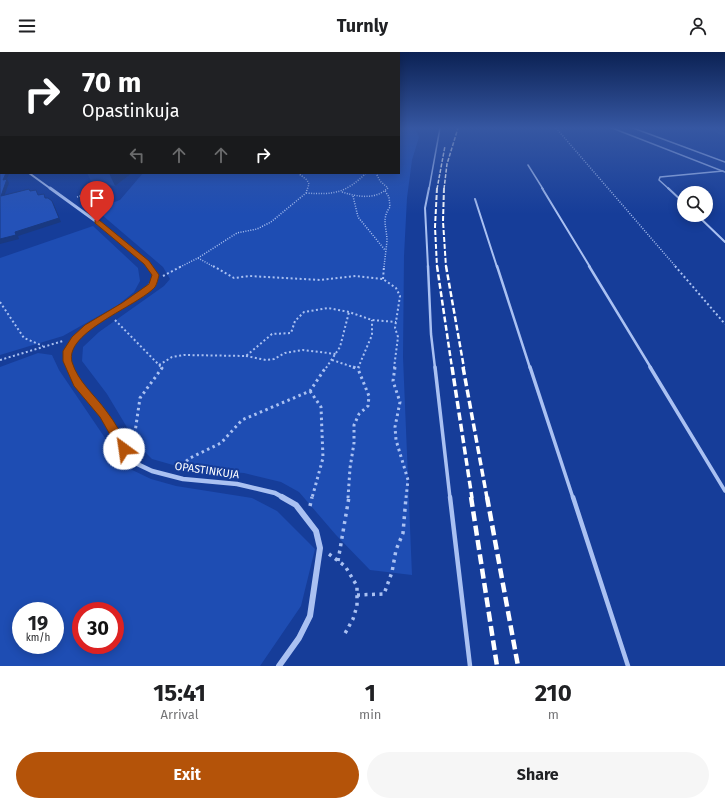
<!DOCTYPE html>
<style>
body{margin:0;font-family:"Fira Sans",sans-serif;background:#f6f6f6;color:#202124;height:100vh;display:flex;flex-direction:column;font-size:15px;white-space:nowrap}
*{box-sizing:border-box;margin:0}
p{font-size:13px;color:#757577}
.icon{flex:none;width:22px;height:22px;fill:none;stroke:currentColor;stroke-width:2;stroke-linecap:round;stroke-linejoin:round}
.map{position:relative;height:614px;overflow:hidden}
.side{display:flex;flex-direction:column;background:#fff;flex:1}
.side>*{flex:none}
.guide{position:absolute;left:0px;top:0px;width:400px;height:122px;box-shadow:0 2px 10px #0003;background:#202124;color:#fff;overflow:hidden}
.tools{position:absolute;left:677px;top:134px;display:grid;gap:8px}
.tools a{display:grid;place-items:center;width:36px;height:36px;border-radius:50%;background:#fff;box-shadow:0 2px 10px #0003;font-size:20px}
.speed{position:absolute;left:12px;top:550px;display:flex;gap:8px;font-size:20px;font-weight:700;text-align:center}
.speed>*{display:grid;place-content:center;width:52px;height:52px;border-radius:50%;background:#fff;box-shadow:0 2px 10px #0003;line-height:1}
.speed small{font-size:10px;font-weight:400}
.speed .limit{border:6px solid #d22;background:#fff;color:#111}
.pin{position:absolute;display:grid;place-items:center;width:34px;height:34px;color:#fff;margin:-41px -17px;border-radius:50% 50% 50% 0;rotate:-45deg;box-shadow:0 0 4px #0007}
.pin .icon{rotate:45deg}
.me{position:absolute;width:44px;margin:-22px;rotate:329deg;stroke-linejoin:round;filter:drop-shadow(0 0 3px #0008)}
.turn{display:flex;align-items:center;gap:14px;height:84px;padding:0 16px;font-size:18px}
.turn .icon{width:52px;height:52px;stroke-width:2.5}
.turn b{display:block;font-size:28px;line-height:34px}
.lanes{display:flex;align-items:center;height:38px;padding:0 16px;background:#0003;justify-content:center;gap:20px;direction:ltr}
.lanes .off{opacity:.35}
.eta{display:flex;justify-content:space-evenly;align-items:center;height:68px;text-align:center}
.eta b{font-size:24px;font-weight:700;line-height:28px}
.primary-button{display:flex;gap:8px;margin-top:auto;padding:8px 16px}
.primary-button a{flex:1;height:46px;border-radius:24px;background:#b45309;color:#fff;font-size:16px;font-weight:700;line-height:46px;text-align:center}
.primary-button a+a{background:#f6f6f6;color:#202124}
header{display:flex;justify-content:space-between;align-items:center;height:52px;padding:0 16px;background:#fff;font-size:18px;font-weight:700}
.map>svg:first-child{display:block}
.green{fill:#1e4db3;fill-rule:evenodd}
.lines{fill:none;stroke-linecap:round;stroke-linejoin:round}
.path-far3{stroke:#aac1f2;stroke-width:1.5;stroke-dasharray:1 1.5;stroke-linecap:butt}
.path-far2{stroke:#aac1f2;stroke-width:2;stroke-dasharray:2 2.5;stroke-linecap:butt}
.path-far1{stroke:#aac1f2;stroke-width:3;stroke-dasharray:2.5 3.5;stroke-linecap:butt}
.path{stroke:#aac1f2;stroke-width:3.5;stroke-dasharray:3 4.5;stroke-linecap:butt}
.lane-far4{stroke:#aac1f2;stroke-width:1.5}
.lane-far3{stroke:#aac1f2;stroke-width:2}
.lane-far2{stroke:#aac1f2;stroke-width:2.5}
.lane-far1{stroke:#aac1f2;stroke-width:3.5}
.lane{stroke:#aac1f2;stroke-width:4.5}
.street-far4{stroke:#aac1f2;stroke-width:2}
.street-far3{stroke:#aac1f2;stroke-width:3}
.street-far2{stroke:#aac1f2;stroke-width:3.5}
.street-far1{stroke:#aac1f2;stroke-width:4.5}
.street{stroke:#aac1f2;stroke-width:6}
.rail-far4{stroke:#fff;stroke-width:1.5;stroke-dasharray:4 1.5;stroke-linecap:butt}
.rail-far3{stroke:#fff;stroke-width:2;stroke-dasharray:5 2;stroke-linecap:butt}
.rail-far2{stroke:#fff;stroke-width:2.5;stroke-dasharray:6 2.5;stroke-linecap:butt}
.rail-far1{stroke:#fff;stroke-width:3.5;stroke-dasharray:8 3.5;stroke-linecap:butt}
.rail{stroke:#fff;stroke-width:4.5;stroke-dasharray:10 4.5;stroke-linecap:butt}
.wall{fill:#1f479e}
.shaded-wall{fill:#193981}
.building{fill:#2452b8;stroke:#193981}
.route{fill:#b45309;stroke:#753606}
.labels{text-anchor:middle;stroke-width:4;stroke-linejoin:round;paint-order:stroke}
.street-label{font-size:11px;fill:#fff;stroke:#163d99}
</style>
<header><svg class="icon" aria-label="menu" viewBox="0 0 24 24"><path d="M4 6h16M4 12h16M4 18h16"/></svg>Turnly<svg class="icon" aria-label="person" viewBox="0 0 24 24"><circle cx="12" cy="8" r="4"/><path d="M4 21q1-7 8-7t8 7"/></svg></header>
<div class="map">
<svg width="725" height="614" viewBox="0 0 725 614">
<rect width="100%" height="100%" fill="#163d99"/>
<g class="green">
<polygon points="399,76 415,76 419,85 412,108 407,146 404,204 403,305 412,523 370,518 336,483 299,440 281,430 244,421 187,417 152,407 137,392 107,342 82,309 83,295 99,280 164,234 170,227 163,215 95,157 120,148 143,121 399,121"/>
<polygon points="93,174 138,216 140,229 134,240 118,253 63,284 0,303 0,206"/>
<path d="M38,301l14,2 7,15 65,96 27,13 25,7 76,12 25,13 38,38 -14,57 -41,60h-260v-299zM21,559h34v34h-34zM81,559h34v34h-34z"/>
</g>
<g class="lines">
<g class="path-far3">
<polyline points="556,76 676,215"/>
<path d="M342,140c16,5 33,8 46,-4l-8,-7 -4,-8"/>
<path d="M306,141c28,2 40,0 60,-20"/>
<polyline points="353,144 358,165 385,198"/>
<polyline points="77,145 90,141"/>
<polyline points="198,206 214,215"/>
<polyline points="180,215 198,206 237,181 257,177 271,170 306,141 309,132 307,128 298,121"/>
<path d="M384,215c1,-9 2,-17 3,-26 0,-13 -6,-22 3,-34l-1,-10 -4,-6"/>
</g>
<g class="path-far2">
<polyline points="213,214 234,226 250,224 320,228 356,224 383,227 396,236 400,244 395,276 398,285 394,316"/>
<polyline points="675,214 725,272"/>
<polyline points="163,224 182,214"/>
<polyline points="383,227 384,214"/>
<polyline points="0,250 24,286 43,294"/>
<polyline points="115,268 162,316"/>
<polyline points="246,304 266,308 274,307 285,301 303,298 336,302"/>
<polyline points="0,308 63,289"/>
<polyline points="332,308 356,316"/>
<polyline points="159,313 172,305 184,303 246,304 272,282 291,281 295,269 304,260 328,256 349,260 372,268 396,270"/>
<polyline points="326,316 340,295 349,260"/>
<polyline points="358,316 372,283 372,268"/>
</g>
<g class="path-far1">
<polyline points="353,315 358,317"/>
<polyline points="395,315 393,329 400,350 395,375 396,388 408,428 406,446"/>
<polyline points="310,339 321,355 323,406 312,446"/>
<polyline points="133,394 140,346 162,316 161,315"/>
<polyline points="177,417 190,406 221,391 242,368 310,339 326,315"/>
<polyline points="348,446 350,416 354,391 354,373 359,362 368,354 369,344 358,317 359,315"/>
</g>
<g class="path">
<polyline points="310,454 312,445"/>
<polyline points="329,502 345,514 357,534 357,554 353,567 343,585"/>
<polyline points="338,509 349,445"/>
<polyline points="357,543 384,542 392,520 396,498 403,481 406,445"/>
</g>
<g class="lane-far4">
<polyline points="612,76 725,120"/>
<polyline points="633,76 725,110"/>
<polyline points="528,113 543,137"/>
<polyline points="429,137 440,76"/>
<polyline points="669,137 659,128 660,125 723,119"/>
</g>
<g class="lane-far3">
<polyline points="542,136 590,215"/>
<polyline points="668,136 684,151"/>
<polyline points="475,147 497,215"/>
<polyline points="697,163 725,190"/>
<polyline points="428,215 425,156 429,136"/>
</g>
<g class="lane-far2">
<polyline points="428,214 431,282 435,316"/>
<polyline points="497,214 530,316"/>
<polyline points="589,214 651,316"/>
</g>
<g class="lane-far1">
<polyline points="435,315 450,446"/>
<polyline points="530,315 573,446"/>
<polyline points="650,315 725,439"/>
</g>
<g class="lane">
<polyline points="450,445 470,614"/>
<polyline points="573,445 628,614"/>
</g>
<polyline class="street-far4" points="29,121 51,137"/>
<polyline class="street-far3" points="50,136 97,170 146,210 150,215"/>
<path class="street-far2" d="M71,316c-2,-5 -5,-13 -3,-18 13,-34 74,-41 88,-75l-7,-9"/>
<polyline class="street-far1" points="70,315 77,331 103,362 131,409 152,419 183,427 237,432 275,441 284,446"/>
<polyline class="street" points="279,614 299,586 310,564 320,496 316,479 296,453 282,445"/>
<g class="rail-far4">
<polyline points="437,137 445,94"/>
<polyline points="444,137 447,112 458,76"/>
</g>
<g class="rail-far3">
<polyline points="437,136 435,175 437,215"/>
<polyline points="444,136 443,169 446,215"/>
</g>
<g class="rail-far2">
<polyline points="437,214 452,316"/>
<polyline points="446,214 464,316"/>
</g>
<g class="rail-far1">
<polyline points="452,315 472,446"/>
<polyline points="463,315 487,446"/>
</g>
<g class="rail">
<polyline points="471,445 497,614"/>
<polyline points="487,445 518,614"/>
</g>
</g>
<g class="wall">
<polygon points="703,76 725,76 725,84"/>
<polygon points="87,121 130,121 131,122 115,134 92,131"/>
</g>
<g class="shaded-wall">
<polygon points="6,121 8,121 9,122 5,131 3,128"/>
<polygon points="109,121 130,121 131,122 115,134"/>
<polygon points="7,127 9,131 3,147 1,144"/>
<polygon points="52,149 54,153 61,170 18,184 19,187 0,192 0,187 15,180"/>
</g>
<g class="building">
<polygon points="715,76 725,76 725,80"/>
<polygon points="0,81 1,81 1,121 6,121 3,128 7,127 1,144 29,137 30,139 36,138 38,143 44,142 45,146 48,146 52,149 59,166 15,180 16,183 0,187"/>
</g>
<linearGradient id="sky" x2="0" y2="1"><stop stop-color="#0c2254"/><stop offset="0.47" stop-color="#3657a2"/><stop offset="1" stop-color="#3657a2" stop-opacity="0"/></linearGradient>
<rect width="725" height="162" fill="url(#sky)"/>
<path class="route" d="M95,168h4l50,41 10,14c-1,4 -2,9 -4,12 -17,19 -91,45 -83,75 6,20 23,33 35,50 8,10 14,22 21,34l2,3 -2,3 -4,2 -4,-2 -20,-35 -26,-31 -11,-25v-10l9,-14 13,-12 37,-22 27,-19 3,-9 -8,-11 -49,-41z"/>
<g class="labels">
<g class="street-label">
<text transform="translate(207 418) rotate(8)" y="4">OPASTINKUJA</text>
</g>
</g>
</svg>
<div class="tools">
<a><svg class="icon" aria-label="search" viewBox="0 0 24 24"><circle cx="10" cy="10" r="6"/><path d="M15 15l6 6"/></svg></a>
</div>
<div class="speed"><div>19<small>km/h</small></div><div class="limit">30</div></div>
<div class="pin" style="left:97px;top:170px;background:#d93025"><svg class="icon" aria-label="arrive" viewBox="0 0 24 24"><path d="M6 21V4h12l-3 4 3 4H6"/></svg></div>
<svg class="me" style="left:124px;top:397px" viewBox="-20 -20 40 40"><circle r="19" fill="#fff"/><path d="M0-13L10 11 0 6-10 11z" fill="#b45309"/></svg>
<div class="guide">
<div class="turn"><svg class="icon" aria-label="right" viewBox="0 0 24 24"><path d="M7 20v-9h11M14 6l5 5-5 5"/></svg><div><b>70 m</b>Opastinkuja</div></div>
<div class="lanes"><svg class="icon off" aria-label="left" viewBox="0 0 24 24"><path d="M17 20v-9H6M10 6l-5 5 5 5"/></svg><svg class="icon off" aria-label="ahead" viewBox="0 0 24 24"><path d="M12 20V5M6 11l6-6 6 6"/></svg><svg class="icon off" aria-label="ahead" viewBox="0 0 24 24"><path d="M12 20V5M6 11l6-6 6 6"/></svg><svg class="icon" aria-label="right" viewBox="0 0 24 24"><path d="M7 20v-9h11M14 6l5 5-5 5"/></svg></div>
</div>
</div>
<section class="side">
<div class="eta">
<div><b>15:41</b><p>Arrival</p></div>
<div><b>1</b><p>min</p></div>
<div><b>210</b><p>m</p></div>
</div>
<div class="primary-button"><a>Exit</a><a>Share</a></div>
</section>
